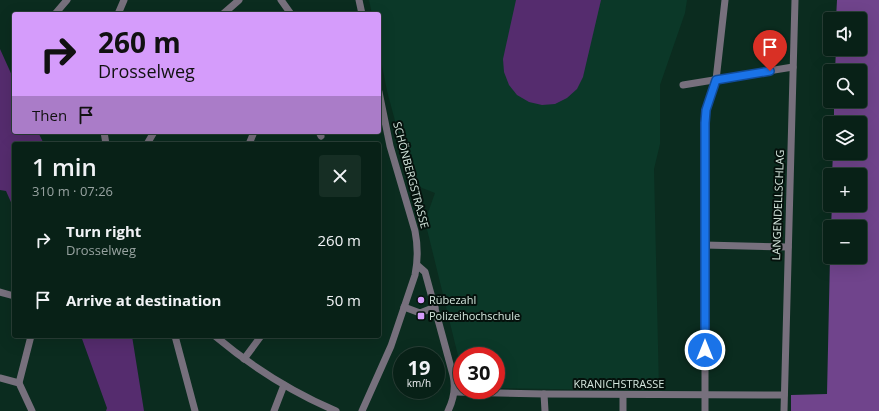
<!DOCTYPE html>
<meta charset="utf-8">
<style>
body{margin:0;font-family:"Open Sans",sans-serif;background:#162e24;color:#f1f3f6;height:100vh;display:flex;flex-direction:column;font-size:15px;white-space:nowrap}
*{box-sizing:border-box;margin:0}
p{font-size:13px;color:#98a3a1}
.icon{flex:none;width:22px;height:22px;fill:none;stroke:currentColor;stroke-width:2;stroke-linecap:round;stroke-linejoin:round}
.map{position:relative;flex:1;overflow:hidden}
.drawer{position:absolute;left:12px;top:142px;width:369px;height:196px;display:flex;flex-direction:column;background:#082117;border-radius:4px;box-shadow:0 4px 16px #0002,0 0 0 1px #293e36}
.drawer>*{flex:none}
.banner{position:absolute;left:12px;top:12px;width:369px;height:122px;border-radius:4px;box-shadow:0 4px 16px #0002,0 0 0 1px #293e36;background:#d59cfb;color:#111;overflow:hidden}
.fabs{position:absolute;left:823px;top:12px;display:grid;gap:8px}
.fabs a{display:grid;place-items:center;width:44px;height:44px;border-radius:4px;background:#082117;box-shadow:0 4px 16px #0002,0 0 0 1px #293e36;font-size:20px}
.speed{position:absolute;left:393px;top:347px;display:flex;gap:8px;font-size:20px;font-weight:700;text-align:center}
.speed>*{display:grid;place-content:center;width:52px;height:52px;border-radius:50%;background:#082117;box-shadow:0 4px 16px #0002,0 0 0 1px #293e36;line-height:1}
.speed small{font-size:10px;font-weight:400}
.speed .limit{border:6px solid #d22;background:#fff;color:#111}
.pin{position:absolute;display:grid;place-items:center;width:34px;height:34px;color:#fff;margin:-41px -17px;border-radius:50% 50% 50% 0;rotate:-45deg;box-shadow:0 0 4px #0007}
.pin .icon{rotate:45deg}
.me{position:absolute;width:44px;margin:-22px;rotate:0deg;stroke-linejoin:round;filter:drop-shadow(0 0 3px #0008)}
.turn{display:flex;align-items:center;gap:14px;height:84px;padding:0 20px;font-size:18px}
.turn .icon{width:52px;height:52px;stroke-width:2.5}
.turn b{display:block;font-size:28px;line-height:34px}
.then{display:flex;align-items:center;height:38px;padding:0 20px;background:#0003;gap:8px;font-size:15px}
.round{display:grid;place-items:center;flex:none;width:42px;height:42px;border-radius:4px;background:#162e24}
.overview{display:flex;align-items:center;justify-content:space-between;height:68px;padding:0 20px}
h1{font-size:24px;font-weight:600;line-height:30px}
ul{padding:0;list-style:none}
li{display:flex;align-items:center;gap:12px;height:60px;padding:0 20px}
li div{flex:1}
li b{display:block;font-size:15px}
li em{font-style:normal}
.map>svg:first-child{display:block}
.built{fill:#0b3828}
.green{fill:#552c6e}
.forest{fill:#70448c}
.lines{fill:none;stroke-linecap:round;stroke-linejoin:round}
.minor{stroke:#77707d;stroke-width:7}
.route-casing{stroke:#114b97;stroke-width:10}
.route{stroke:#1a73e8;stroke-width:7}
.poi-dot{fill:#d59cfb;stroke:#05110c;stroke-width:1.5}
.labels{text-anchor:middle;stroke-width:4;stroke-linejoin:round;paint-order:stroke}
.street-label{font-size:11px;fill:#d4e6dd;stroke:#05110c}
.poi-label{font-size:11px;fill:#d4e6dd;stroke:#05110c;text-anchor:start}
</style>
<div class="map">
<svg width="879" height="411" viewBox="0 0 879 411">
<rect width="100%" height="100%" fill="#0b2c1f"/>
<polygon class="built" points="369,0 687,0 685,13 660,85 660,144 654,169 659,389 612,390 496,388 496,356 462,356 462,372 425,221 435,193 412,184 387,91 379,50 379,14 372,14"/>
<g class="green">
<polygon points="516,0 601,0 583,77 577,89 567,98 555,104 542,105 529,102 517,95 509,85 504,72 503,59"/>
<polygon points="0,49 14,80 14,132 38,132 44,144 14,144 14,209 6,191 0,190"/>
<polygon points="81,336 132,336 144,411 106,411 107,408"/>
</g>
<polygon class="forest" points="837,0 879,0 879,411 791,411 791,395 827,394 830,257 860,257 860,227 831,227 832,205 860,205 860,175 832,175 833,153 860,153 860,123 834,123 834,101 860,101 860,71 835,71 836,49 860,49 860,19 836,19"/>
<g class="lines">
<g class="minor">
<polyline points="281,0 291,14"/>
<polyline points="359,0 362,14"/>
<polyline points="55,14 67,0"/>
<polyline points="118,14 124,0"/>
<polyline points="223,14 239,0"/>
<polyline points="683,85 793,67"/>
<polyline points="104,132 106,144"/>
<polyline points="319,132 321,136"/>
<polyline points="147,144 154,132"/>
<polyline points="249,144 254,132"/>
<polyline points="704,245 788,247"/>
<path d="M417,265l8,7 28,103c3,13 1,24 -5,36"/>
<polyline points="0,292 14,296"/>
<polyline points="404,307 420,313 435,307"/>
<polyline points="175,336 195,411"/>
<path d="M215,336c37,31 77,56 121,75"/>
<polyline points="244,359 261,336"/>
<polyline points="0,378 19,383 32,411"/>
<polyline points="19,383 31,336"/>
<polyline points="455,392 544,394 784,395"/>
<polyline points="544,394 545,411"/>
<polyline points="274,411 284,385"/>
<path d="M362,411l29,-65 24,-71c3,-15 3,-29 0,-44l-25,-85 -11,-54"/>
<polyline points="623,411 623,395"/>
<polyline points="705,411 705,123 706,110 716,80 725,0"/>
<polyline points="784,411 795,0"/>
</g>
</g>
<g class="lines">
<defs>
<polyline id="route" points="705,350 705,123 706,110 716,80 770,71"/>
</defs>
<use href="#route" class="route-casing"/>
<use href="#route" class="route"/>
</g>
<g class="poi-dot">
<circle cx="421" cy="300" r="4"/>
<rect x="417" y="312" width="8" height="8" rx="2"/>
</g>
<g class="labels">
<g class="street-label">
<text transform="translate(411 175) rotate(75)" y="4">SCHÖNBERGSTRASSE</text>
<text transform="translate(778 205) rotate(-88)" y="4">LANGENDELLSCHLAG</text>
<text x="619" y="388">KRANICHSTRASSE</text>
</g>
<g class="poi-label">
<text x="429" y="304">Rübezahl</text>
<text x="429" y="320">Polizeihochschule</text>
</g>
</g>
</svg>
<div class="fabs">
<a><svg class="icon" aria-label="sound" viewBox="0 0 24 24"><path d="M4 9h4l5-4v14l-5-4H4zM17 9q2 3 0 6"/></svg></a>
<a><svg class="icon" aria-label="search" viewBox="0 0 24 24"><circle cx="10" cy="10" r="6"/><path d="M15 15l6 6"/></svg></a>
<a><svg class="icon" aria-label="layers" viewBox="0 0 24 24"><path d="M12 4l9 5-9 5-9-5zM3 14l9 5 9-5"/></svg></a>
<a>+</a>
<a>−</a>
</div>
<div class="speed"><div>19<small>km/h</small></div><div class="limit">30</div></div>
<div class="pin" style="left:770px;top:71px;background:#d93025"><svg class="icon" aria-label="arrive" viewBox="0 0 24 24"><path d="M6 21V4h12l-3 4 3 4H6"/></svg></div>
<svg class="me" style="left:705px;top:350px" viewBox="-20 -20 40 40"><circle r="17" fill="#1a73e8" stroke="#fff" stroke-width="3"/><path d="M0-11L8 9 0 5-8 9z" fill="#fff"/></svg>
<div class="banner">
<div class="turn"><svg class="icon" aria-label="right" viewBox="0 0 24 24"><path d="M7 20v-9h11M14 6l5 5-5 5"/></svg><div><b>260 m</b>Drosselweg</div></div>
<div class="then">Then<svg class="icon" aria-label="arrive" viewBox="0 0 24 24"><path d="M6 21V4h12l-3 4 3 4H6"/></svg></div>
</div>
<section class="drawer">
<div class="overview"><div><h1>1 min</h1><p>310 m · 07:26</p></div><a class="round"><svg class="icon" aria-label="close" viewBox="0 0 24 24"><path d="M6 6l12 12M18 6L6 18"/></svg></a></div>
<ul>
<li><svg class="icon" aria-label="right" viewBox="0 0 24 24"><path d="M7 20v-9h11M14 6l5 5-5 5"/></svg><div><b>Turn right</b><p>Drosselweg</p></div><em>260 m</em></li>
<li><svg class="icon" aria-label="arrive" viewBox="0 0 24 24"><path d="M6 21V4h12l-3 4 3 4H6"/></svg><div><b>Arrive at destination</b></div><em>50 m</em></li>
</ul>
</section>
</div>
